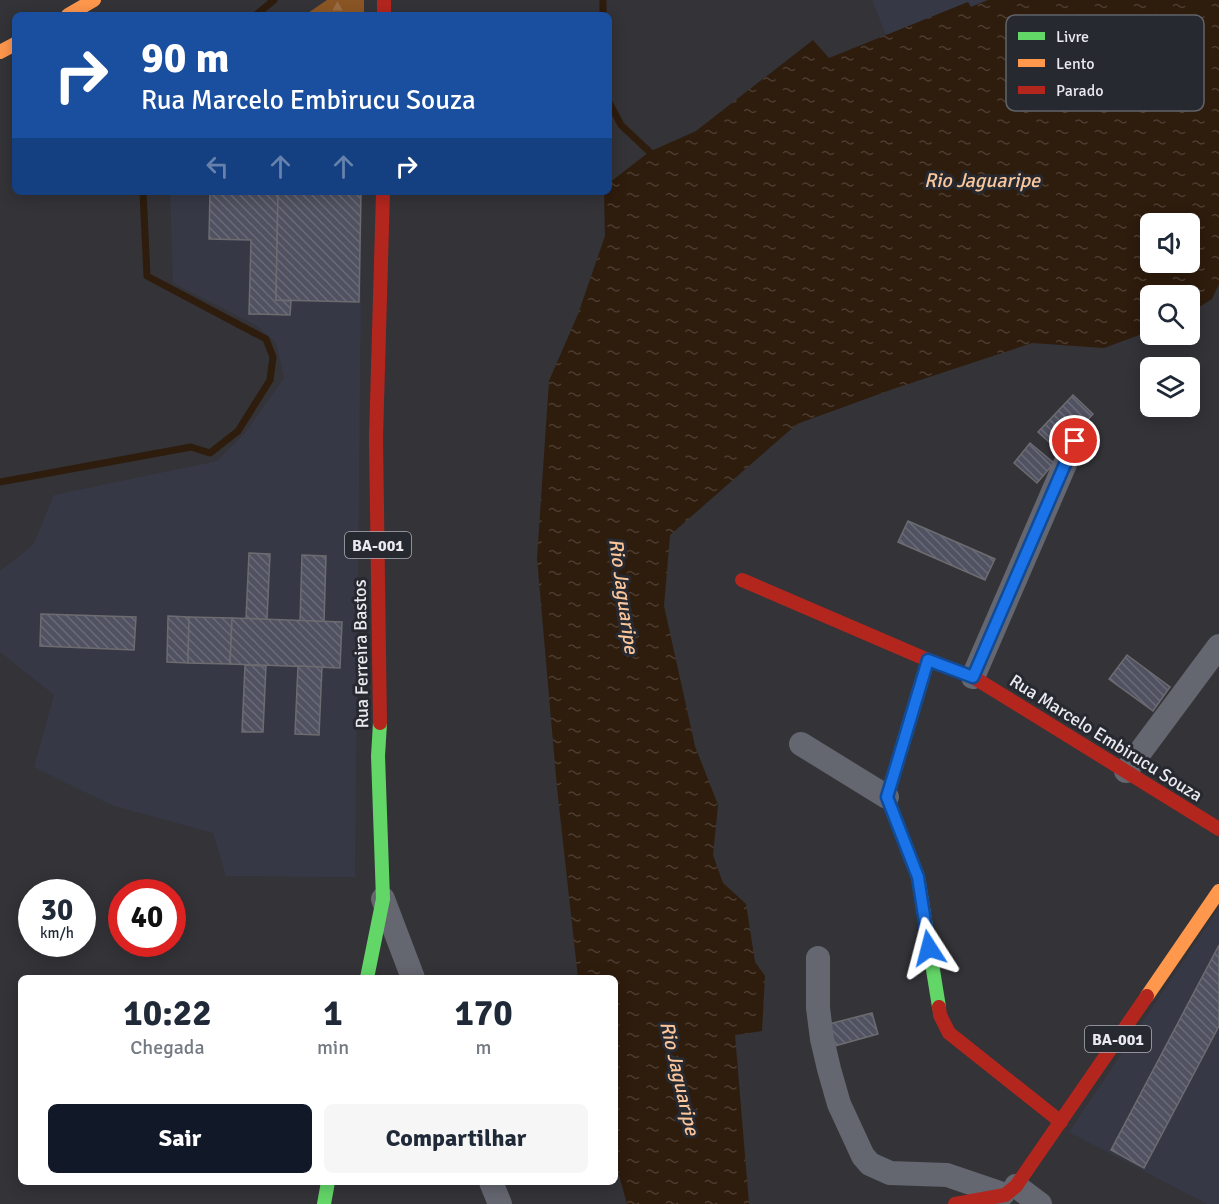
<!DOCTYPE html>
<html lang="pt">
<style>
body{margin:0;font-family:Signika,sans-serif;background:#f6f6f7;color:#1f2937;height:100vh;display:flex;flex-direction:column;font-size:22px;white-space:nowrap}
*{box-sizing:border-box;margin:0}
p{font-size:20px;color:#747a83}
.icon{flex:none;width:33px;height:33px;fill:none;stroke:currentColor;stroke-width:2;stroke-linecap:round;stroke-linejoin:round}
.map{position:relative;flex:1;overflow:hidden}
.side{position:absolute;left:18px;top:975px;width:600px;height:210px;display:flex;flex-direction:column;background:#fff;border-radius:9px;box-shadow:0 3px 15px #0003}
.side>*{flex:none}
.guide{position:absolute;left:12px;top:12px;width:600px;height:183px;border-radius:9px;box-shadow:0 3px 15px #0003;background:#1a4fa0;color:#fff;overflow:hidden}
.controls{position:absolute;left:1140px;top:213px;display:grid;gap:12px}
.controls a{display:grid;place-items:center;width:60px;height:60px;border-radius:9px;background:#fff;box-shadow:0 3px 15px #0003;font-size:30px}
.speed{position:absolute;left:18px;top:879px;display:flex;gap:12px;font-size:30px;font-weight:700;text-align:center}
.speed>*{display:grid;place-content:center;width:78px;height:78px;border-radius:50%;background:#fff;box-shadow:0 3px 15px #0003;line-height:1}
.speed small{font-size:15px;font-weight:400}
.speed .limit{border:9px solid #d22;background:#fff;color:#111}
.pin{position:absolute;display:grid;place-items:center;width:51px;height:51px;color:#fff;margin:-26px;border:3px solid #fff;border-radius:50%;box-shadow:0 2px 6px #0007}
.me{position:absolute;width:66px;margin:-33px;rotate:351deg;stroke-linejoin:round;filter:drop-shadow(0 0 4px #0008)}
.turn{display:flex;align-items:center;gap:21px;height:126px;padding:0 30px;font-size:27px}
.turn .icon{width:78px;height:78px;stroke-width:2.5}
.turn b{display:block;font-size:42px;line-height:51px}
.lanes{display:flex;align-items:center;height:57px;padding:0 30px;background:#0003;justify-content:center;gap:30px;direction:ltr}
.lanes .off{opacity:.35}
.eta{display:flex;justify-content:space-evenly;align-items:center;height:102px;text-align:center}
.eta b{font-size:36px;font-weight:700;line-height:42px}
.cta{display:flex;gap:12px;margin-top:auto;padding:12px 30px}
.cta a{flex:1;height:69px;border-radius:9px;background:#111827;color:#fff;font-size:24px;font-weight:700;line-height:69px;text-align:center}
.cta a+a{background:#f6f6f7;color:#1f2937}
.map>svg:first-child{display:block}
.built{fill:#363845}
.forest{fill:url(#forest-firs)}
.water{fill:url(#water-ripples);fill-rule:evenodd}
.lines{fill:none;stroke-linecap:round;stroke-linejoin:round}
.stream{stroke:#2e1c0d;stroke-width:7}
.building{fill:url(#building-back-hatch);stroke:#6c6c70;stroke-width:1.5}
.street{stroke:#646670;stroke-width:24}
.fast{stroke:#63d668;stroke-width:14}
.slow{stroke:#ff974d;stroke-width:14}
.jam{stroke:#b3261e;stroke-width:14}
.route-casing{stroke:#114b97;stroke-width:15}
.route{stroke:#1a73e8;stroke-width:10}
.labels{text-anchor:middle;stroke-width:6;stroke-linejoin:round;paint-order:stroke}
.shield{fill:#272930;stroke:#afafb6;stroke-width:1.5}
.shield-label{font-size:16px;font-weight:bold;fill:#e9e9ef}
.street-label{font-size:18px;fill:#e9e9ef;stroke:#272930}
.water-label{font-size:20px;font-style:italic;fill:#fbc69b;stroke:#272930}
.key{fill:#272930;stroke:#616369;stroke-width:1.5}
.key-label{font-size:16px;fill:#e9e9ef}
</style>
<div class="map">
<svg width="1219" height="1204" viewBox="0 0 1219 1204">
<defs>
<pattern id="forest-firs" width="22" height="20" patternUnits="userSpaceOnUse" patternTransform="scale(1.5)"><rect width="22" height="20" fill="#8b5625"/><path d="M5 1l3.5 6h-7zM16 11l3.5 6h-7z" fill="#9b6e45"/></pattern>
<pattern id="water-ripples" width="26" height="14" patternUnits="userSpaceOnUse" patternTransform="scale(1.5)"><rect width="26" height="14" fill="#2e1c0d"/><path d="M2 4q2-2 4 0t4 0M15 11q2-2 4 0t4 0" fill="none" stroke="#4c3d31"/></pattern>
<pattern id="building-back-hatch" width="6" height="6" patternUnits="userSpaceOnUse" patternTransform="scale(1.5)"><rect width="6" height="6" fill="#515261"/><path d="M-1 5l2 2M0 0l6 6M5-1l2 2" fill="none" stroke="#6a6b78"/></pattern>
</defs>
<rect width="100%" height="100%" fill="#333338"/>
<g class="built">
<polygon points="872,0 988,0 970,7 968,2 886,35"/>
<polygon points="170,192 362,192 355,877 226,876 213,833 111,805 34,767 54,695 0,652 0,571 33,545 54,495 217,461 245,433 284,378 276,343 257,326 173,283"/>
<polygon points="1219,908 1219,1204 1207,1204 1069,1132"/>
</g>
<polygon class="forest" points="327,0 364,0 364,15 305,15"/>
<path class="water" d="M988,0h231v284l-7,15 -22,14v-17h-40v35l-46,17 -72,-5 -139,46 -96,35 -127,111 -6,71 31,140 23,59 -5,50 10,28 23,21 9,58 10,14 -3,55 -27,4 14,169h-122l-12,-43v-183h-37l-21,-190 -20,-230 12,-177 29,-67 27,-78 -1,-44h5v-9l40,-31 47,-21 117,-91 16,18 139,-56 3,5zM1150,224h40v38h-40z"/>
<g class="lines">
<g class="stream">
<polyline points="603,0 603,15"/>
<polyline points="256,15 274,0"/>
<polyline points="609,102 621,125 655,157"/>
<polyline points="0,482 191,447 210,453 238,431 270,380 273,357 266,339 147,276 143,192"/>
</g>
</g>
<g class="building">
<polygon points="210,192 278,192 276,300 291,301 290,315 249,314 251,240 209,239"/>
<polygon points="278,192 361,192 359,302 276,300"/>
<polygon points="1073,395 1093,414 1059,451 1038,432"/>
<polygon points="1030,443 1054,463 1037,483 1014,463"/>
<polygon points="908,521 995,559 985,580 898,542"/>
<polygon points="249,553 270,554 267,620 246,619"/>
<polygon points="302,555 326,556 324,622 300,621"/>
<polygon points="41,614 136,617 134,650 40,646"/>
<polygon points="168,616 189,617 188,663 167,662"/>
<polygon points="189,617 232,618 230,664 188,663"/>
<polygon points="232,618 342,622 340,668 230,664"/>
<polygon points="1127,655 1170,687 1153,711 1109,679"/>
<polygon points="245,665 266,666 263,732 242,732"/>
<polygon points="298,666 322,667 319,735 295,734"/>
<polygon points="1219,945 1219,1026 1144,1168 1111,1150"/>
<polygon points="872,1013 878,1034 831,1047 825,1025"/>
</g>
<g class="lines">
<g class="street">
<polyline points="973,677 1075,441"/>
<polyline points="801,744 887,797"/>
<polyline points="1126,771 1219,646"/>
<polyline points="383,899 413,978"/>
<polyline points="818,958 818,1008 822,1039 829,1069 839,1104 863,1156 870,1164 890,1173 947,1175 1003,1194"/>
<polyline points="491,1182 500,1204"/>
<polyline points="1016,1186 1040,1204"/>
</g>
<g class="fast">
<polyline points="928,660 887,797 918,877 939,1007"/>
<polyline points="367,978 383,899 378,756 380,723"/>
<polyline points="324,1204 328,1182"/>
</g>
<g class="slow">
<polyline points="68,15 94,0"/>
<polyline points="0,52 15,44"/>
<polyline points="1147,996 1219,891"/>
</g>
<g class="jam">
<polyline points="384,0 384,15"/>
<polyline points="742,580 928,660 973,677 1219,829"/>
<polyline points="380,723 376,438 383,192"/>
<polyline points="939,1007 940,1015 949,1033 1061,1122"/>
<polyline points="955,1204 1005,1195 1016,1186 1147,996"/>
</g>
</g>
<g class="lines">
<defs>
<polyline id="route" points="929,948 918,877 887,797 928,660 973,677 1075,441"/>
</defs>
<use href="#route" class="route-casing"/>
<use href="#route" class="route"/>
</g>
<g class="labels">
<g class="shield">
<rect x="345" y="532" width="66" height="26" rx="4.5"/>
<rect x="1085" y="1026" width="66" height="26" rx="4.5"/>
</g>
<g class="shield-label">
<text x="378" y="551">BA-001</text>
<text x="1118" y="1045">BA-001</text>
</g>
<g class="street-label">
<text transform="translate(361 654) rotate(-91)" y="6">Rua Ferreira Bastos</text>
<text transform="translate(1106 738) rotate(32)" y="6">Rua Marcelo Embirucu Souza</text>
</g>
<g class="water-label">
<text x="982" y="187">Rio Jaguaripe</text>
<text transform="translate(624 596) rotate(82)" y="7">Rio Jaguaripe</text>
<text transform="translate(680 1078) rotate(77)" y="7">Rio Jaguaripe</text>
</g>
</g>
<rect x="1006" y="15" width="198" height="96" rx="9" class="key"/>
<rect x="1018" y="32" width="27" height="8" fill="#63d668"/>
<rect x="1018" y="59" width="27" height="8" fill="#ff974d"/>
<rect x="1018" y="86" width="27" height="8" fill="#b3261e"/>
<g class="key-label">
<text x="1056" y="42">Livre</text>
<text x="1056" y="69">Lento</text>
<text x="1056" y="96">Parado</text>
</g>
</svg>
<div class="controls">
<a><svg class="icon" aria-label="sound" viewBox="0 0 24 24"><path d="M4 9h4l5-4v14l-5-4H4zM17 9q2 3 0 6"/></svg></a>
<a><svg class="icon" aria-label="search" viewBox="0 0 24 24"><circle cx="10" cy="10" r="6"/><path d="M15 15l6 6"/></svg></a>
<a><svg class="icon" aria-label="layers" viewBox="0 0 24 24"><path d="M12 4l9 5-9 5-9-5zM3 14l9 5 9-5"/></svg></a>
</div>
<div class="speed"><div>30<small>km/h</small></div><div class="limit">40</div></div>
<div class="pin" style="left:1075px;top:441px;background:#d93025"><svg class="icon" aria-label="arrive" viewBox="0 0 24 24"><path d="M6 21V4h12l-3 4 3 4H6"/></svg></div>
<svg class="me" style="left:929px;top:948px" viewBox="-20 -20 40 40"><path d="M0-17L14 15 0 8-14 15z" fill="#1a73e8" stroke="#fff" stroke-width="4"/></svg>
<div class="guide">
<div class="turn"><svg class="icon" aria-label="right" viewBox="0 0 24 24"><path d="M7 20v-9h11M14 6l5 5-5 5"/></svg><div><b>90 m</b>Rua Marcelo Embirucu Souza</div></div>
<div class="lanes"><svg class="icon off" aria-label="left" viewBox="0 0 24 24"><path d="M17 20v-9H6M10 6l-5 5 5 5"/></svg><svg class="icon off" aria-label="ahead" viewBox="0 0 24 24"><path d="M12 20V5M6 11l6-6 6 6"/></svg><svg class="icon off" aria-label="ahead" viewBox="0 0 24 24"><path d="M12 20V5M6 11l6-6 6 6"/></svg><svg class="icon" aria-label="right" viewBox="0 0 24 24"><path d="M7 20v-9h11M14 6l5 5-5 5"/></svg></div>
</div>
<section class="side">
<div class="eta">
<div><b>10:22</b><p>Chegada</p></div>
<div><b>1</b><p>min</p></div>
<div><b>170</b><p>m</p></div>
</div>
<div class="cta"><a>Sair</a><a>Compartilhar</a></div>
</section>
</div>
